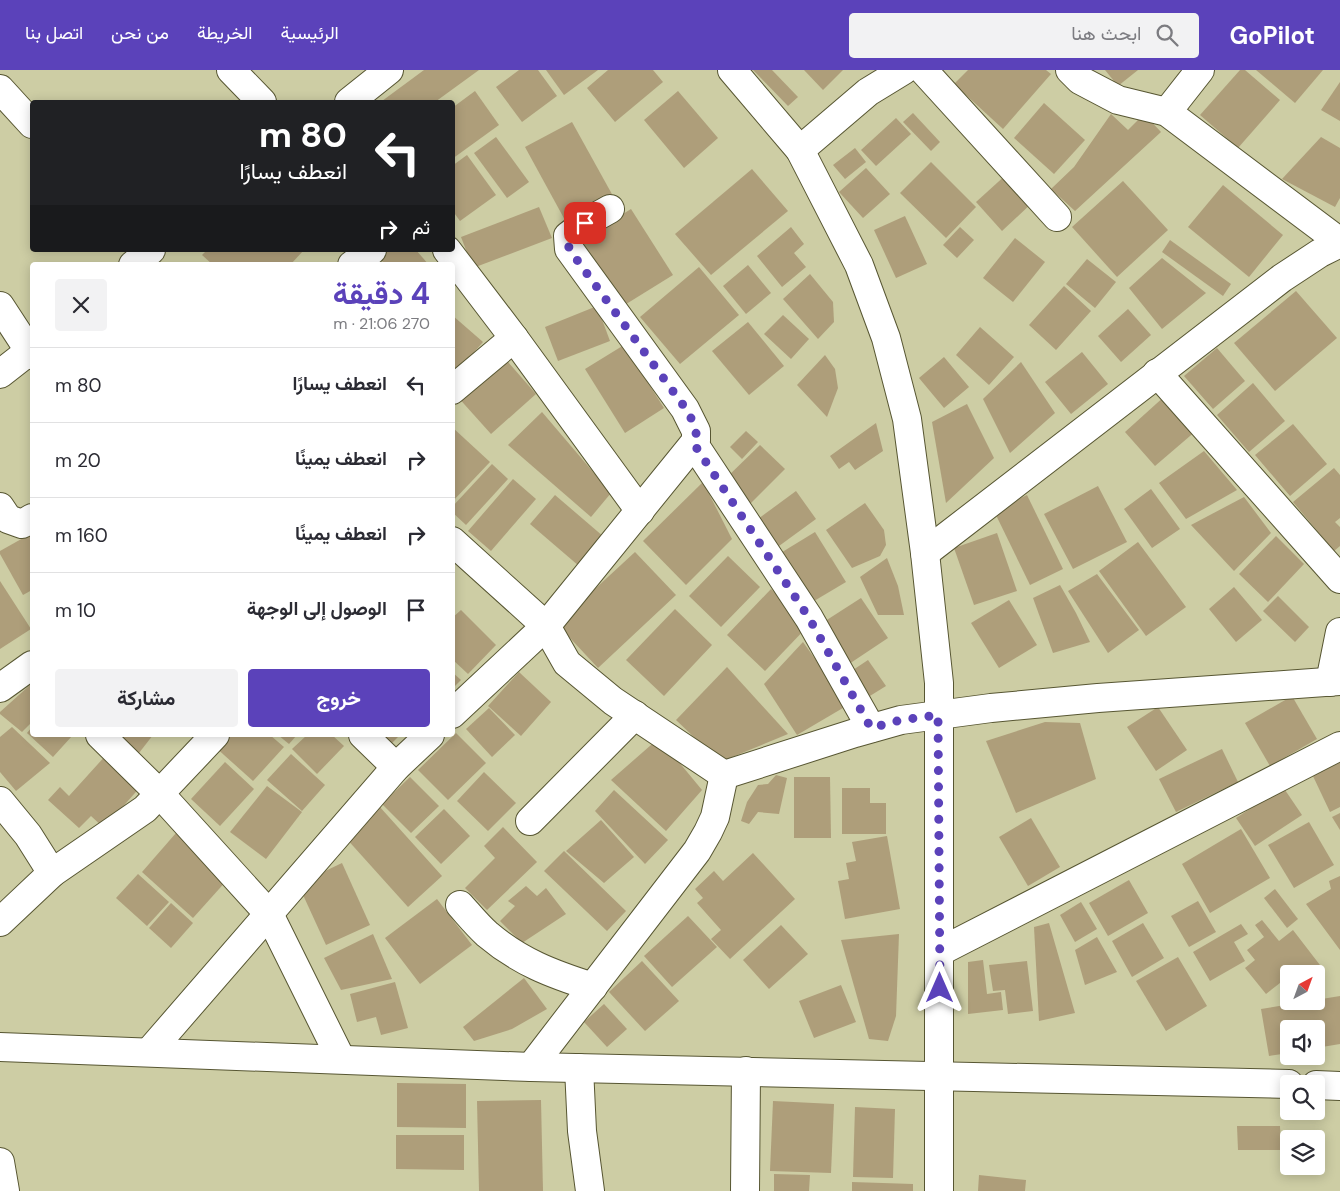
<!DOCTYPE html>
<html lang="ar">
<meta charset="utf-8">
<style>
body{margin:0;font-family:"DM Sans",Vazirmatn,sans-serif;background:#f2f2f3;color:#2b2b33;direction:rtl;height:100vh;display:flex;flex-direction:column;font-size:19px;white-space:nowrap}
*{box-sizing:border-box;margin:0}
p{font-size:16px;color:#7c7c81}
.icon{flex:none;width:28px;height:28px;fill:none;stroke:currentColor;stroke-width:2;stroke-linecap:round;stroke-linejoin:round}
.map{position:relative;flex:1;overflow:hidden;direction:ltr}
.drawer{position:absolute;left:30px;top:192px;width:425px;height:475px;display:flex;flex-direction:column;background:#fff;border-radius:5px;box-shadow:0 2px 12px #0003;direction:rtl}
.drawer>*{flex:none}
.top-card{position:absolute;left:30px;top:30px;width:425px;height:152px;border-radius:5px;box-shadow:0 2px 12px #0003;direction:rtl;background:#202124;color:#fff;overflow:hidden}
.needle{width:32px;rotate:41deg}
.buttons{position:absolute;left:1280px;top:895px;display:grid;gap:10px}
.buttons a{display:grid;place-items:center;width:45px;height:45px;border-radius:5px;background:#fff;box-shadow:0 2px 12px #0003;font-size:25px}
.pin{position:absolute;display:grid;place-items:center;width:42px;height:42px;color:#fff;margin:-21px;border-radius:10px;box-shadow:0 2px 8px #0006}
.me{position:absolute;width:55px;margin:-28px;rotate:0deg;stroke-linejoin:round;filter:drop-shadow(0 0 4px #0008)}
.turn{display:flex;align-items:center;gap:18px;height:105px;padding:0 25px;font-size:22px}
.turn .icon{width:65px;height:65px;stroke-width:2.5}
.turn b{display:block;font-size:35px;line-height:42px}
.then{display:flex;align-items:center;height:48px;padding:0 25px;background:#0003;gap:10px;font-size:19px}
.round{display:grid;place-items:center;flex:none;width:52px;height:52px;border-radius:5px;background:#f2f2f3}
.head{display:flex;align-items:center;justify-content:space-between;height:85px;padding:0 25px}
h1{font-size:30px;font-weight:700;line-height:38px;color:#5b42ba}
.primary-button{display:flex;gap:10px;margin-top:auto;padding:10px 25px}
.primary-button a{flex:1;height:58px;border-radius:5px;background:#5b42ba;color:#fff;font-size:20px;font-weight:700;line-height:58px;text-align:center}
.primary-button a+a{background:#f2f2f3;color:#2b2b33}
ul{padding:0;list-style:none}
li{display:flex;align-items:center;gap:15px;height:75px;padding:0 25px;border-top:1px solid #e1e1e2}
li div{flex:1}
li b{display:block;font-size:19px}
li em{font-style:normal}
header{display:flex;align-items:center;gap:30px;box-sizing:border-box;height:70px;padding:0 25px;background:#5b42ba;color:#fff}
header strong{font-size:24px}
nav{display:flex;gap:28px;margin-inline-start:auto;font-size:18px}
.search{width:350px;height:45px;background:#f2f2f3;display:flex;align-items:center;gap:12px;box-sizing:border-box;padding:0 18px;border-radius:5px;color:#7c7c81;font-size:19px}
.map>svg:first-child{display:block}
.building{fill:#ae9e7a}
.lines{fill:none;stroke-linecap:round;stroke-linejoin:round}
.minor-casing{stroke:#575632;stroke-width:30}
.minor{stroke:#fff;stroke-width:28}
.route{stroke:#5b42ba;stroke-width:9;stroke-dasharray:0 16.2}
</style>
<header>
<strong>GoPilot</strong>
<div class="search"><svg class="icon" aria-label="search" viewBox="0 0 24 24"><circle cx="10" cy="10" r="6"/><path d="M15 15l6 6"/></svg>ابحث هنا</div>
<nav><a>الرئيسية</a><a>الخريطة</a><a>من نحن</a><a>اتصل بنا</a></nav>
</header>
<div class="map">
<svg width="1340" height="1121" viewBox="0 0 1340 1121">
<rect width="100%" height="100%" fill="#cdcda4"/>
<g class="building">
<polygon points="424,0 479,0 435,32 383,32 382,31"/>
<polygon points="519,0 538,0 557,26 522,52 496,17"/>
<polygon points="546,0 598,0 564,25"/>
<polygon points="608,0 653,0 663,12 615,52 587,18"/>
<polygon points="753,0 772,0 798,27 788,36"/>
<polygon points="804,0 843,0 823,20"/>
<polygon points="968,0 1046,0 1051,4 1003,59 954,14"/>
<polygon points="1105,0 1138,0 1118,16"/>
<polygon points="1240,0 1245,0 1280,30 1238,78 1200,45"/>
<polygon points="1256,0 1323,0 1295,33"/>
<polygon points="1340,12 1340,51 1321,40"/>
<polygon points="475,21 499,55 452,89 452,38"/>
<polygon points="678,21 718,68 684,98 644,50"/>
<polygon points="1044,33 1085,70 1054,104 1014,68"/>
<polygon points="913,43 940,72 931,81 903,52"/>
<polygon points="1111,44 1128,60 1144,44 1161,62 1075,141 1051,119 1074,97"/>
<polygon points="896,48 911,64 876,96 861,80"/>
<polygon points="572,52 613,126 566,152 525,77"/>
<polygon points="496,67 529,112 507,128 474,83"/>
<polygon points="1321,67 1340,78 1340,128 1335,137 1282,109"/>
<polygon points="855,78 866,92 845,109 833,95"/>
<polygon points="467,85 496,125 460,151 452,140 452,96"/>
<polygon points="931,92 976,137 946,168 900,123"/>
<polygon points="866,98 890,124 863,148 839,122"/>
<polygon points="752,99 788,141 711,205 675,164"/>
<polygon points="1008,103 1034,131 1002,161 976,132"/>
<polygon points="1123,111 1168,160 1117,207 1072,157"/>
<polygon points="1223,115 1283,165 1249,207 1188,157"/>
<polygon points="539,137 552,168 473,198 461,167"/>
<polygon points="631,139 673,205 623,236 581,170"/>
<polygon points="905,146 927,194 896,208 874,160"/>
<polygon points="791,157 804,174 794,183 806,197 782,217 757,186"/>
<polygon points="960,157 974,170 957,188 943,175"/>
<polygon points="1015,168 1045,192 1013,232 983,208"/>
<polygon points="1170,170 1231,214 1223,226 1162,182"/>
<polygon points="207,180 304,180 290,195 213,195 202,185"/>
<polygon points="383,180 416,180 429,195 389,195 374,187"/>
<polygon points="1162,188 1206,223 1162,259 1129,218"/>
<polygon points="1087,189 1116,212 1095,238 1066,214"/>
<polygon points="748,195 771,223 746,244 723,216"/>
<polygon points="699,197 739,245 680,294 640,247"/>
<polygon points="810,204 833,232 834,252 818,269 783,229"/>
<polygon points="1064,216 1091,241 1056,280 1029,255"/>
<polygon points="1296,221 1337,268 1275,321 1234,273"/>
<polygon points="597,236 610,271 558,291 545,257"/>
<polygon points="1128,239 1151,265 1121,292 1098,266"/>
<polygon points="452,245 483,272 456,303 452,301"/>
<polygon points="783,245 809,269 791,289 764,264"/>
<polygon points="748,252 784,296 749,325 712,281"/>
<polygon points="980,257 1014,287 989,315 956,285"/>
<polygon points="624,275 664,338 625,363 585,299"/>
<polygon points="1217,278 1245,311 1213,339 1184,306"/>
<polygon points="1082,282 1108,314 1071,344 1045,312"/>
<polygon points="502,285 536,324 491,364 456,325"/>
<polygon points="825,285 835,299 838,318 827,347 797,315"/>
<polygon points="944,287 969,317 944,338 919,308"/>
<polygon points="1021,292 1055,343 1010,383 983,329"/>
<polygon points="1253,313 1285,351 1249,382 1217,345"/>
<polygon points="1166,325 1197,360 1155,396 1125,362"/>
<polygon points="967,334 994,388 946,433 932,352"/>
<polygon points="542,342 611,423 591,447 508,375"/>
<polygon points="876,353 883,381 855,400 849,392 839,399 830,386"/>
<polygon points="1293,354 1327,394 1290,426 1255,385"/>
<polygon points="452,357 490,392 452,432"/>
<polygon points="746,361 758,372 742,389 730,377"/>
<polygon points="760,375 785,399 748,436 723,411"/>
<polygon points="1204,381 1237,420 1186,449 1159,413"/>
<polygon points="492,394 508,409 466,455 452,442 452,437"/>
<polygon points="1334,398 1340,405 1340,448 1335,452 1340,457 1340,476 1334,481 1293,432"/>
<polygon points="513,409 536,429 491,481 468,461"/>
<polygon points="703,412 732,469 686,515 643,471"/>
<polygon points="1098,416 1127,472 1073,499 1044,444"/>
<polygon points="1151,419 1180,459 1152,478 1124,439"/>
<polygon points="796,421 816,449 779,476 758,449"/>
<polygon points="555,425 604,467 579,496 530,454"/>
<polygon points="1027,425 1063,499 1030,515 994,441"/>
<polygon points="1244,427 1271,463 1234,501 1191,455"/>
<polygon points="865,433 884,460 886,475 880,486 852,498 826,460"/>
<polygon points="815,462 846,512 809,534 779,484"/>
<polygon points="32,463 32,520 23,525 0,484 0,481"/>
<polygon points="997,463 1017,521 974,535 954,478"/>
<polygon points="1276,466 1304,494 1268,532 1239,504"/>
<polygon points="1138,472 1186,537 1146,566 1099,501"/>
<polygon points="635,482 676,525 598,598 557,554"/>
<polygon points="728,486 760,517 721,557 689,526"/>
<polygon points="887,488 898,516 904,545 878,545 860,507"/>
<polygon points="1097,504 1139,560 1108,583 1068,521"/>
<polygon points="0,511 31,559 0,579"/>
<polygon points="1060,515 1076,543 1090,572 1053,583 1033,528"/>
<polygon points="1234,517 1262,550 1236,572 1209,539"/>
<polygon points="771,519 809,555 765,601 727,565"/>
<polygon points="1278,526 1309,557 1295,572 1263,541"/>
<polygon points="861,528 888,568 846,596 819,555"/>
<polygon points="1009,530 1037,575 999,598 971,553"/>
<polygon points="675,539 712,575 664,626 626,590"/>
<polygon points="461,540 496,575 468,604 452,589 452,548"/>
<polygon points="803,572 848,635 797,665 764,614"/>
<polygon points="868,590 886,616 865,629 847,604"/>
<polygon points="727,597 788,664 720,692 676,650"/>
<polygon points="452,602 461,610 452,619"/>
<polygon points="519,602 551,632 521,666 488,636"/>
<polygon points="30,615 32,618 32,652 22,662 0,644 0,642"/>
<polygon points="1292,626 1317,669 1270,696 1245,653"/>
<polygon points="1158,637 1187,680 1156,701 1127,657"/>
<polygon points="489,638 515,665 492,687 466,659"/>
<polygon points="1045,652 1080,653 1096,709 1016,743 986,671"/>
<polygon points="12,657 50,693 16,721 0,702 0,667"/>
<polygon points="32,657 32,665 72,666 53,687 27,663"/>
<polygon points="456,663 486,693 448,730 418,700"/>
<polygon points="116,665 153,665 139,683"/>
<polygon points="223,665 270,665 284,677 253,711 214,676"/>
<polygon points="278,665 297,665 289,674"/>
<polygon points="307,665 332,665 344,676 317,704 292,679"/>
<polygon points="379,665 400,665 390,675"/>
<polygon points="659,668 702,720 666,761 611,710"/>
<polygon points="1222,679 1238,712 1176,742 1159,709"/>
<polygon points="107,684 142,715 104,758 91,746 79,758 48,730 60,717 69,726"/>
<polygon points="291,684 325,715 302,741 267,710"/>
<polygon points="1340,691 1340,737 1330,742 1312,704"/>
<polygon points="225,692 254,719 220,756 191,729"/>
<polygon points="484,702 516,733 488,761 457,731"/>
<polygon points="776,705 787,708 779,744 758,742 749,754 741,751 747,732 758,715 768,714"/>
<polygon points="410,707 439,736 411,763 382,734"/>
<polygon points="794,707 830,707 831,768 794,768"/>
<polygon points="267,716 302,742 266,789 230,762"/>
<polygon points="1283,717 1302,745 1255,776 1236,748"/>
<polygon points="842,718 870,718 870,733 886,733 886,764 842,764"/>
<polygon points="614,720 668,770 645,794 595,741"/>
<polygon points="379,736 442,806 408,837 345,767"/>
<polygon points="444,739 470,766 441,794 415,767"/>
<polygon points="1340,743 1340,760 1332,747"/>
<polygon points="1031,748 1060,797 1028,816 999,767"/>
<polygon points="601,750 634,787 604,813 566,781"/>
<polygon points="1309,752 1334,795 1294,818 1268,775"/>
<polygon points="503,757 537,792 487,840 465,818 495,788 484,776"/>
<polygon points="1241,759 1270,808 1210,843 1182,794"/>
<polygon points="176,763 228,809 193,848 142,802"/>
<polygon points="887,766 900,839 845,849 838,811 849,809 846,793 856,791 852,772"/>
<polygon points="564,781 626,841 607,861 544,801"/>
<polygon points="753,783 795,829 730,889 711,869 721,860 697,833 703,828 695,819 714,801 723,811"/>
<polygon points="342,793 370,855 326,875 298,814"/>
<polygon points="138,804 169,832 147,856 116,828"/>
<polygon points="1340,806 1340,880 1306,834 1331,819 1329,811"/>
<polygon points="1129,810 1148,843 1108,866 1089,833"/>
<polygon points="526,816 537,826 546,818 566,844 522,873 500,851 515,836 508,831"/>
<polygon points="1275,819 1298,849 1287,858 1264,828"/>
<polygon points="437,829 472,875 420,914 385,868"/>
<polygon points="1198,831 1216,862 1189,877 1171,846"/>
<polygon points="1081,832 1097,859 1075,872 1060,845"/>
<polygon points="171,833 193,853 171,878 149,858"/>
<polygon points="688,846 717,877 672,917 644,886"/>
<polygon points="1262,850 1279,871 1293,860 1323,899 1317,904 1289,904 1289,906 1266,924 1245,898 1255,890 1247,880 1264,867 1255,855"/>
<polygon points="1049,853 1075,943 1039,951 1034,857"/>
<polygon points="1143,853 1164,888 1132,907 1112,871"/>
<polygon points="1241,854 1248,864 1234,872 1245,891 1210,911 1193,882"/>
<polygon points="781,855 808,884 769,919 743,890"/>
<polygon points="373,864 392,909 341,920 324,888"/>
<polygon points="899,864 896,946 888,971 869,969 841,870"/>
<polygon points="1097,867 1117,902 1085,915 1075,880"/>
<polygon points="1178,887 1207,936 1166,961 1136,911"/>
<polygon points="983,890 987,924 1001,922 1003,940 968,944 968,892"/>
<polygon points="642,891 679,931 645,961 609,922"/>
<polygon points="1027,891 1033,941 1008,944 1005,920 993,921 989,895"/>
<polygon points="524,908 547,939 512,959 474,971 463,957"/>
<polygon points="395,912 408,958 381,965 376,947 357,952 350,924"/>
<polygon points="841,915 856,952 814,968 799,931"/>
<polygon points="1340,926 1340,974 1316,978 1316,959 1289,959 1289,983 1269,986 1261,939"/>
<polygon points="604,934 627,959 607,977 584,952"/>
<polygon points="397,1013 466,1014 466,1058 397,1057"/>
<polygon points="541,1030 543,1121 479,1121 477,1031"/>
<polygon points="773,1031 834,1034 831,1103 770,1101"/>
<polygon points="855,1037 895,1039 893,1108 853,1107"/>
<polygon points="1237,1056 1280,1056 1281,1080 1238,1080"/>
<polygon points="396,1065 464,1065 464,1100 396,1099"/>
<polygon points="774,1104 810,1105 809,1121 774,1121"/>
<polygon points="979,1105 1026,1110 1025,1121 978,1121"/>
<polygon points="852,1112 913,1114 913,1121 852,1121"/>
</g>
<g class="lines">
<defs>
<g id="minor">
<polyline points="231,0 262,32"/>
<polyline points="732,0 800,80 859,195 886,268 907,349 925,483 939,613 939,1121"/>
<polyline points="923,0 1057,147"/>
<polyline points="1070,0 1080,10 1118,30 1167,42 1340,172"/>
<polyline points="0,19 32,54"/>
<polyline points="349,32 389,0"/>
<polyline points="1167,42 1200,0"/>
<polyline points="800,80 868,22 904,0"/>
<polyline points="447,180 514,268 640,441"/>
<polyline points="133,195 151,180"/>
<polyline points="352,195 372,180"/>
<polyline points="0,236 32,285"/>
<polyline points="1157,303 1340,509"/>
<polyline points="0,304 32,279"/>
<polyline points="452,320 514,268"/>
<polyline points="694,374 809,548 871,658"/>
<polyline points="0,437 8,449 22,454 32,448"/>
<polyline points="452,471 546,556 567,593 613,631 724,705 855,663 901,650 991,638 1098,628 1340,611"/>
<polyline points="925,483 1282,208 1320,183 1340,173"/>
<polyline points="1330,612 1340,562"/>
<polyline points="0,618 32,595"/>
<polyline points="452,644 546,556 696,371 696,361 685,339 569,179 568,166 585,153 610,139"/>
<polyline points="100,665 160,724 269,844 341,989"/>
<polyline points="363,665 396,697"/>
<polyline points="0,731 28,765 52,803 0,852"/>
<polyline points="530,751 635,645"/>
<polyline points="52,803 145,739 215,665"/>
<path d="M460,835c9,10 17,20 27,29 33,28 65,40 106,53"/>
<polyline points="939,882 1340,676"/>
<polyline points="0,977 531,997 1289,1014"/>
<polyline points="149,982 396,697 430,665"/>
<polyline points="531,997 697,781 708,762 715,747 724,705"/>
<polyline points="579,998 582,1061 590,1121"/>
<polyline points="1316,1015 1340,1016"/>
<polyline points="0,1092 5,1121"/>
<polyline points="745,1121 746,1001"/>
</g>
</defs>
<use href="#minor" class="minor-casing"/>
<use href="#minor" class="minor"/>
</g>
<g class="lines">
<path class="route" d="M585,153l-17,13 1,13 117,160c6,11 14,23 8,35l115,174 62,110 30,-8 37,-5 2,273"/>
</g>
</svg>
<div class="buttons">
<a><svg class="needle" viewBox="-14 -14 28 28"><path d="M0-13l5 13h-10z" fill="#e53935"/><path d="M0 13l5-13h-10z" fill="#7c7c81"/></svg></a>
<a><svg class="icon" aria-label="sound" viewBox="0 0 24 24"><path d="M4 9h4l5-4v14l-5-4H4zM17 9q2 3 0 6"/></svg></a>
<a><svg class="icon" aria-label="search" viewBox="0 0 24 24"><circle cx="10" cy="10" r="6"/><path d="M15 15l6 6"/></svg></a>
<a><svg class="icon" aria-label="layers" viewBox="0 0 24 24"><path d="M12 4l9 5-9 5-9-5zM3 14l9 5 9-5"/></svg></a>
</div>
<div class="pin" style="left:585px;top:153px;background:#d93025"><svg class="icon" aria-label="arrive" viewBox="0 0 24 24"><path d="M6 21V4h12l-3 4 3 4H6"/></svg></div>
<svg class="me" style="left:940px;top:918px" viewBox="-20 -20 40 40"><path d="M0-17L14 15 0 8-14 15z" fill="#5b42ba" stroke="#fff" stroke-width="4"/></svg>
<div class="top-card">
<div class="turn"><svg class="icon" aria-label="left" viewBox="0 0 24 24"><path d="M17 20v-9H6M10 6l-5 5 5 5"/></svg><div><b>80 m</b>انعطف يسارًا</div></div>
<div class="then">ثم<svg class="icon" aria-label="right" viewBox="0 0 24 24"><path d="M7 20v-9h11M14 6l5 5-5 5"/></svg></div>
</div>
<section class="drawer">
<div class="head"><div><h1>4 دقيقة</h1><p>270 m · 21:06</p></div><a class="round"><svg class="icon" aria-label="close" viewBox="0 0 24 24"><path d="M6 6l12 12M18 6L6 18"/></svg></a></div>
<ul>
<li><svg class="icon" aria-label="left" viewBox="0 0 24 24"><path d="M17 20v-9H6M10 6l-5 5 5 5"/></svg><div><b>انعطف يسارًا</b></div><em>80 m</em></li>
<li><svg class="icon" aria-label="right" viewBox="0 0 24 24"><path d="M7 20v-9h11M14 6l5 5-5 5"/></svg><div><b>انعطف يمينًا</b></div><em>20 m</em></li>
<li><svg class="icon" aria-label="right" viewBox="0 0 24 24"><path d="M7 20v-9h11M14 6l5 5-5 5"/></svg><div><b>انعطف يمينًا</b></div><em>160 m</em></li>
<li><svg class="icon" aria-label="arrive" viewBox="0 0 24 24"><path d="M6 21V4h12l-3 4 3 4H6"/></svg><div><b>الوصول إلى الوجهة</b></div><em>10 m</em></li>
</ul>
<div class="primary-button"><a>خروج</a><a>مشاركة</a></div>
</section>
</div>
